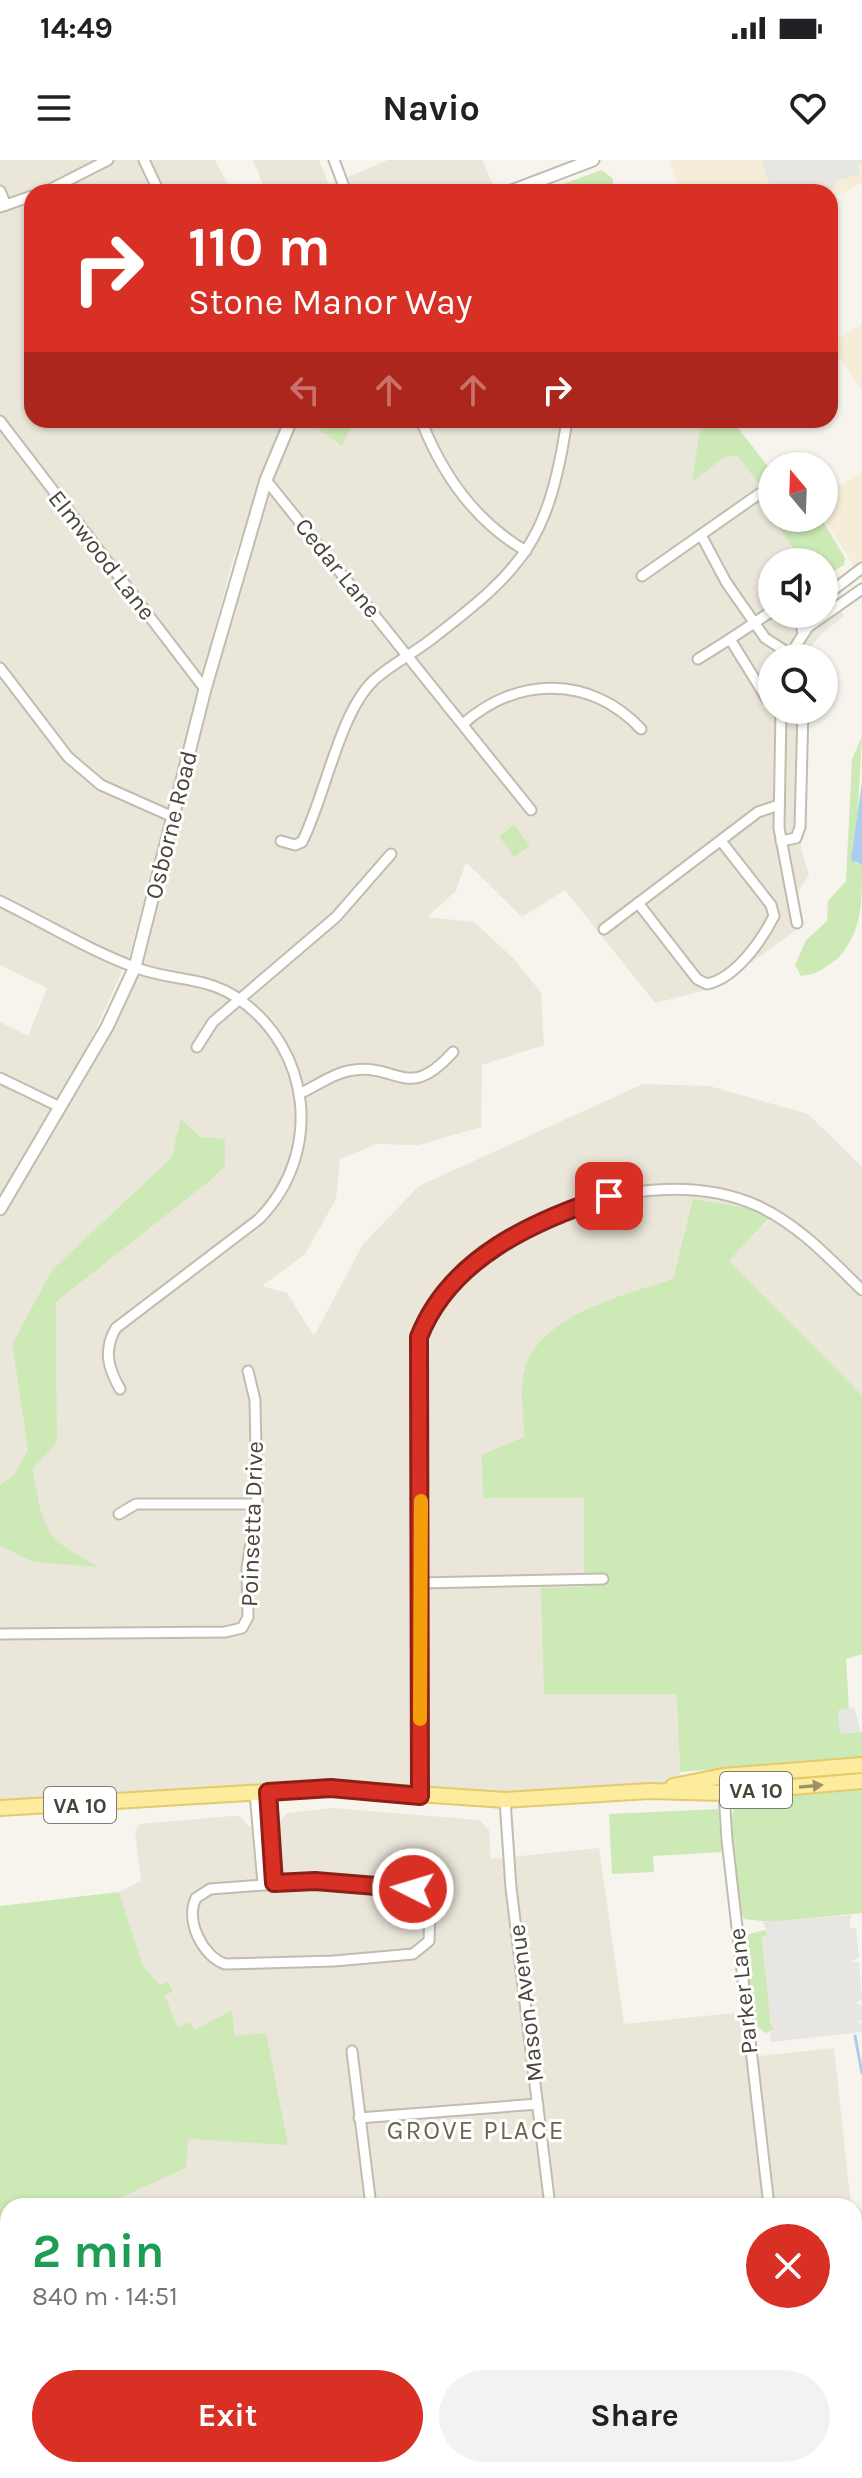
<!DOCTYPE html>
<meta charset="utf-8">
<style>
body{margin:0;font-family:Karla,sans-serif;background:#f2f2f2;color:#202124;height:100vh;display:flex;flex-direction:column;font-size:30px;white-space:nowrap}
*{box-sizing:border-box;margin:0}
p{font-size:26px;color:#757577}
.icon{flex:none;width:44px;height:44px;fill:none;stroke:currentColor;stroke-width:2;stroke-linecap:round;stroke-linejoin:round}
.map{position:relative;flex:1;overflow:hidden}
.drawer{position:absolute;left:0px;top:2038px;width:862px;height:280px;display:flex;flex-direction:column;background:#fff;border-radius:24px 24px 0 0;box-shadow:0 2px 6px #0004}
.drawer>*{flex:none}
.hud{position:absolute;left:24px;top:24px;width:814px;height:244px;border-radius:24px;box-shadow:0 2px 6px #0004;background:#d93025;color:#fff;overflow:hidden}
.needle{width:52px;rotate:341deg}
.fabs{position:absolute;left:758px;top:292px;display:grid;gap:16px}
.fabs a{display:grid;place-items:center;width:80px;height:80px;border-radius:50%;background:#fff;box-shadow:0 2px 6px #0004;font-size:40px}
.pin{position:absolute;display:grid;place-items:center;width:68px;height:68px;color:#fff;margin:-34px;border-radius:16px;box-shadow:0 4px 12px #0006}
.me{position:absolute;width:88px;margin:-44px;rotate:275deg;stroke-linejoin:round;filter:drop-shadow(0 0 6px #0008)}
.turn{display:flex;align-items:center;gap:28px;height:168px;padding:0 32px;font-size:36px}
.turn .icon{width:104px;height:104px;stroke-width:2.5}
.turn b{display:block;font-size:56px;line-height:68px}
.lanes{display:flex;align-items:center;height:76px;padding:0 32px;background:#0003;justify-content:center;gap:40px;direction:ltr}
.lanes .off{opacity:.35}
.round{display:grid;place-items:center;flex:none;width:84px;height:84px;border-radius:42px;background:#f2f2f2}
.head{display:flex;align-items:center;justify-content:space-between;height:136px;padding:0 32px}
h1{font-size:48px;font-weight:700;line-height:60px;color:#1e9e55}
.button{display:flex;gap:16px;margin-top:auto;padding:16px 32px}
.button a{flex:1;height:92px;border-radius:48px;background:#d93025;color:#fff;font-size:32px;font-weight:700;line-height:92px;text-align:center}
.button a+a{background:#f2f2f2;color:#202124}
.status{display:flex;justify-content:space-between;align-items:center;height:56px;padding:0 40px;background:#fff;direction:ltr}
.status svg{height:22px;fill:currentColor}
header{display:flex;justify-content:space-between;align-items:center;height:104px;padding:0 32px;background:#fff;font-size:36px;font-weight:700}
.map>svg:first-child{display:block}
.residential{fill:#eae6da}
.commercial{fill:#f6edd8}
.green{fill:#cde9b6}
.parking{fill:#e8e6e3}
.water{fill:#aacdf0}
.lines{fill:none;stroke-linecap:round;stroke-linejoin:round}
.stream{stroke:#aacdf0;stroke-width:3}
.minor-casing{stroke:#c1bdae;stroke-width:13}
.tertiary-casing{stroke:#c1bdae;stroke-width:15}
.primary-casing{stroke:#e3cb6c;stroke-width:18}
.minor{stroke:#fff;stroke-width:9}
.tertiary{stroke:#fff;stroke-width:11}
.primary{stroke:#fdeb9e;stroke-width:14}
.oneway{fill:#9b9066}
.route-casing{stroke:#8d1f18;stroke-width:20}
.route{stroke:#d93025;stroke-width:14}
.slow{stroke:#f59e0b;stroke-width:14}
.labels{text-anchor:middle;stroke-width:6;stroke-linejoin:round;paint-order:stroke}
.shield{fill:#fff;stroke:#807d74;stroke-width:2}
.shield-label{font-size:22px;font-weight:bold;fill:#4a4539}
.street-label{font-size:24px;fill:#4a4539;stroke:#fff}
.neighbourhood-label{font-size:26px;letter-spacing:2px;fill:#6d6450;stroke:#fff}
</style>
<div class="status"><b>14:49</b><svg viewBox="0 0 49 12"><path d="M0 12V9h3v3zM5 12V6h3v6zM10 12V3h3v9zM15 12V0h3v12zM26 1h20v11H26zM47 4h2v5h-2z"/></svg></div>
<header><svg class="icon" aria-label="menu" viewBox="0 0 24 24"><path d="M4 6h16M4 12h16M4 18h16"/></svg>Navio<svg class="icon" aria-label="heart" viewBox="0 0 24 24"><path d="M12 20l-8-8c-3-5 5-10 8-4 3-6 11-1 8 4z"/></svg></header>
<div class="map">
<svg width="862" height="2318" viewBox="0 0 862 2318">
<rect width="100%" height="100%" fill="#f6f4ec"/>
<g class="residential">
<polygon points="0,0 215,0 232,32 32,32 32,260 288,260 233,399 130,793 96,869 0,1049 0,862 28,876 47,828 0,805"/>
<polygon points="253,0 319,0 329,25 388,0 482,0 493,25 483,32 266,32"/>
<polygon points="292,260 306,260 342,285 354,260 701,260 692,321 723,298 737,295 764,331 769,341 767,349 802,402 772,402 772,454 824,454 824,423 844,456 820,475 803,498 772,498 772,550 805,550 801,689 809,715 797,733 804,764 718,827 655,843 565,730 522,757 466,702 456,731 427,757 474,762 514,799 541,833 544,885 482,905 481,967 419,985 376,984 340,999 336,1039 305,1094 262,1126 287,1133 314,1176 363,1084 419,1026 643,924 709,926 808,954 862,1007 862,1235 729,1101 769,1059 673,1119 595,1145 524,1210 524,1277 483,1338 584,1338 584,1428 541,1428 678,1534 680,1624 505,1640 331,1627 0,1648 0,1386 33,1402 98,1406 66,1390 42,1364 33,1309 57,1281 56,1142 212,1019 224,979 200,977 181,960 171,998 52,1110 12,1184 28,1290 14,1315 0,1325 0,1060 107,868 135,808 266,321"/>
<polygon points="333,1648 479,1660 489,1670 491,1699 599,1688 624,1864 745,1852 751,1897 834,1888 851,2046 101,2046 188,1979 287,1984 235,1876 232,1851 194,1871 178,1868 165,1836 173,1831 169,1822 160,1825 143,1806 119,1732 141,1721 135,1671 140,1664 232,1656 240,1656 249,1667 279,1662 287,1653"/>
<polygon points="149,2310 808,2310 809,2318 136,2318"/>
</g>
<g class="commercial">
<polygon points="670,0 862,0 862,23 830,39 830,32 680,32"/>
<polygon points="862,163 862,230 830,185"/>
<polygon points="862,311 862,418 823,358 824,336"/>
</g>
<g class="green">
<polygon points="602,10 613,19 613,32 558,32 555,27"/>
<polygon points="306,260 354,260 342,286"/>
<polygon points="701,260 737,260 734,263 770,309 772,356 764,331 737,295 723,298 692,322"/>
<polygon points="773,358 821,358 845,398 844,405 824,417 824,402 802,402"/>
<path d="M862,576l-7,127 7,2c0,40 0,65 -23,92 -14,11 -21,17 -38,19l-6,-11 11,-25 21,-19 1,-20 18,-20 6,-121z"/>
<polygon points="514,665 530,686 514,697 499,676"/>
<path d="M181,959l19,18 25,2v26l-13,14 -156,123 1,140 -24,27c10,61 10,70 67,98l-67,-5 -33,-16v-61l14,-10 14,-25 -16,-106 40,-74 119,-112z"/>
<path d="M693,1039l60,10 16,9 -40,43 133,134v259l-16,5 3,50 -11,2 2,22 22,-1v26l-182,14 -3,-78h-133l-3,-106 43,-1v-89h-101l-1,-43 42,-18c0,-21 -5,-49 1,-69 17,-54 100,-73 148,-89z"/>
<path d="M862,1626v127l-92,9 -26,-3c-8,-17 -17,-105 -8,-120z"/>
<polygon points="718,1649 722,1692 653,1696 654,1712 612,1714 609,1654"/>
<polygon points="119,1732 143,1806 160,1825 168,1822 173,1831 165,1836 178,1868 190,1862 195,1870 232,1850 235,1876 266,1873 288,1985 188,1979 186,2008 101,2046 8,2046 8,2310 149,2310 136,2318 0,2318 0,1746"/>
<polygon points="765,1770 768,1775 762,1778 771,1865 775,1869 766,1873 752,1863 744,1785 746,1775"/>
</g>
<g class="parking">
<polygon points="761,0 860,0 862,3 858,6 860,14 834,22 835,28 828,32 772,32"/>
<polygon points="854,1547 861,1572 840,1574 838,1551"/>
<polygon points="851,1755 849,1767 856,1769 859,1798 852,1801 859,1803 862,1840 855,1843 862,1845 862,1860 857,1862 862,1864 862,1872 771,1882 770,1873 775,1869 771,1866 762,1778 768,1774 763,1762"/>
</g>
<g class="water">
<polygon points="862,622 862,705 851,700"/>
<polygon points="862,2100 862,2295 854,2290 854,2104"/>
</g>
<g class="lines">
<polyline class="stream" points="855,1876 862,1913"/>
<defs>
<g id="minor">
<polyline points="144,0 159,32"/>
<polyline points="334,0 346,32"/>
<polyline points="0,31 6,45"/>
<polyline points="45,32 108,0"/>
<polyline points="0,47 32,36"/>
<path d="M421,260c21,54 55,102 105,131"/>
<polyline points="0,261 205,529"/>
<polyline points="266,320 531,650"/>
<polyline points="701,375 726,422 765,478 790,494"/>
<polyline points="642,416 759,334"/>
<polyline points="824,437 862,408"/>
<polyline points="772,451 730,479 767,539 772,541"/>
<polyline points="802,470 810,454"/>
<polyline points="788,498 808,467 862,429"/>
<polyline points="698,499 730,479"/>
<polyline points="0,508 68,597 101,625 173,657"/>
<polyline points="781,550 779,668 797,763"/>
<path d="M463,564c54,-48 127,-49 178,5"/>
<path d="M281,681l14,4 7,-3c23,-45 37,-128 71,-161 17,-16 41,-28 60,-43 93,-71 116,-100 134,-218"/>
<polyline points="781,681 796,678 800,667 803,550"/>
<path d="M0,741c45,22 90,50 137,67 34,13 67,8 99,29 77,52 87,157 23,222l-143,109c-13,22 -8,40 4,61"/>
<path d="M638,743l59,76 10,5c29,-6 55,-44 67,-68l-3,-11 -50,-64"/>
<polyline points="604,769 758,652 779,645"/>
<polyline points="197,887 213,862 336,757 391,694"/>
<polyline points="0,918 60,947"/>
<path d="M301,933c17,-8 34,-21 53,-23 44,-6 54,32 99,-18"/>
<polyline points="119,1354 136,1344 257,1344"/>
<polyline points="420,1423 603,1419"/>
<polyline points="0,1474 225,1472 242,1468 248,1457 247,1408 257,1344 255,1240 248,1211"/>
<polyline points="723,1616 727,1680 769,2046"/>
<polyline points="268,1632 274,1723"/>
<polyline points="255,1633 263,1724"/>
<path d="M420,1636l-1,-459c44,-113 229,-181 339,-131 40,18 73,54 104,84"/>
<polyline points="505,1640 511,1728 550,2046"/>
<path d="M315,1721l105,12 10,16 -1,32 -16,13 -79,7 -109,3c-23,-8 -40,-44 -29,-66l14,-9z"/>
<polyline points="352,1891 371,2046"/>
<polyline points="359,1958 538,1944"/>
<polyline points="798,2310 799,2318"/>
<polyline points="245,2318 255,2310"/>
<polyline points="596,2318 596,2310"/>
</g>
<g id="tertiary">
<polyline points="509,32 593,0"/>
<polyline points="0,1049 107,867 135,807 205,529 266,320 291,260"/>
</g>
<g id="primary">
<polyline points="673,1626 723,1616 862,1605"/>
<polyline points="0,1648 331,1628 505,1640 649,1631 724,1633 862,1621"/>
</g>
</defs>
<use href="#minor" class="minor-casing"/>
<use href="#tertiary" class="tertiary-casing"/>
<use href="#primary" class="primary-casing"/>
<use href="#minor" class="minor"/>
<use href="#tertiary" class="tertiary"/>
<use href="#primary" class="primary"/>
</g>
<defs><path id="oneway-solid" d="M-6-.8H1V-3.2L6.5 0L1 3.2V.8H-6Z" transform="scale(2)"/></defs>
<use class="oneway" href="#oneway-solid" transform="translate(811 1626) rotate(-5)"/>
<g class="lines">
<defs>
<path id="route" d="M413,1729l-98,-8 -41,2 -6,-91 63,-4 89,8 -1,-459c31,-79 114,-116 190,-141"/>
</defs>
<use href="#route" class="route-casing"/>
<use href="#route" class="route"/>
<polyline class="slow" points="420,1559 421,1341"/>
</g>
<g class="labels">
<g class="shield">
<rect x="720" y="1612" width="72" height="36" rx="6"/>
<rect x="44" y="1627" width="72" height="36" rx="6"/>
</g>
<g class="shield-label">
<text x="756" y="1638">VA 10</text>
<text x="80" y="1653">VA 10</text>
</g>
<g class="street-label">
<text transform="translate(102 395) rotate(52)" y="8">Elmwood Lane</text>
<text transform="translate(338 408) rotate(51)" y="8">Cedar Lane</text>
<text transform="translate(171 665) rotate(-76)" y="8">Osborne Road</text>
<text transform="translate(252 1364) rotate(-88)" y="8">Poinsetta Drive</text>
<text transform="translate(743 1831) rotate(-96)" y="8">Parker Lane</text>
<text transform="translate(526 1843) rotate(-97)" y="8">Mason Avenue</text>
</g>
<g class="neighbourhood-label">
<text x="476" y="1979">GROVE PLACE</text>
</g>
</g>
</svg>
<div class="fabs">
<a><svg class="needle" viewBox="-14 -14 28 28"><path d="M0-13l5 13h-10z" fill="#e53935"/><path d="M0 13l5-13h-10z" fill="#757577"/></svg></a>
<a><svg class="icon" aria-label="sound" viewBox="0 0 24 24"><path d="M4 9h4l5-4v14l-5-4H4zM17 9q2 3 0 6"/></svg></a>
<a><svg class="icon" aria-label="search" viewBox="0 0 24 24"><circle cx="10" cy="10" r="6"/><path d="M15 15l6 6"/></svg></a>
</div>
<div class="pin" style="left:609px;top:1036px;background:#d93025"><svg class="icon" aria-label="arrive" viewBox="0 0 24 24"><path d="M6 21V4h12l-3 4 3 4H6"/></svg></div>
<svg class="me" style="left:413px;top:1729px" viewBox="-20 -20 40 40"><circle r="17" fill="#d93025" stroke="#fff" stroke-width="3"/><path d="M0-11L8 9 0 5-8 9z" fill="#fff"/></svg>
<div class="hud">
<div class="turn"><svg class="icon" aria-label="right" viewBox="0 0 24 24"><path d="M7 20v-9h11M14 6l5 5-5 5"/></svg><div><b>110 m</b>Stone Manor Way</div></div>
<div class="lanes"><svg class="icon off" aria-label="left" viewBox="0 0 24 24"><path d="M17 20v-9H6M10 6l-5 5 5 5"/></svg><svg class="icon off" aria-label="ahead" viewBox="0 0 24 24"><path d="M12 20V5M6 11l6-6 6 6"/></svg><svg class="icon off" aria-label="ahead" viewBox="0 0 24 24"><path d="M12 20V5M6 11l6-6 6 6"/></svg><svg class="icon" aria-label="right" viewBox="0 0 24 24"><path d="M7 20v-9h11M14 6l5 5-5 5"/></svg></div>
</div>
<section class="drawer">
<div class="head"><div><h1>2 min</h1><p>840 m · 14:51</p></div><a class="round" style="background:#d93025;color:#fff"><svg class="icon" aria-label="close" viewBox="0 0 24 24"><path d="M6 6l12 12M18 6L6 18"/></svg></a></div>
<div class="button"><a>Exit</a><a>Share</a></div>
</section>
</div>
